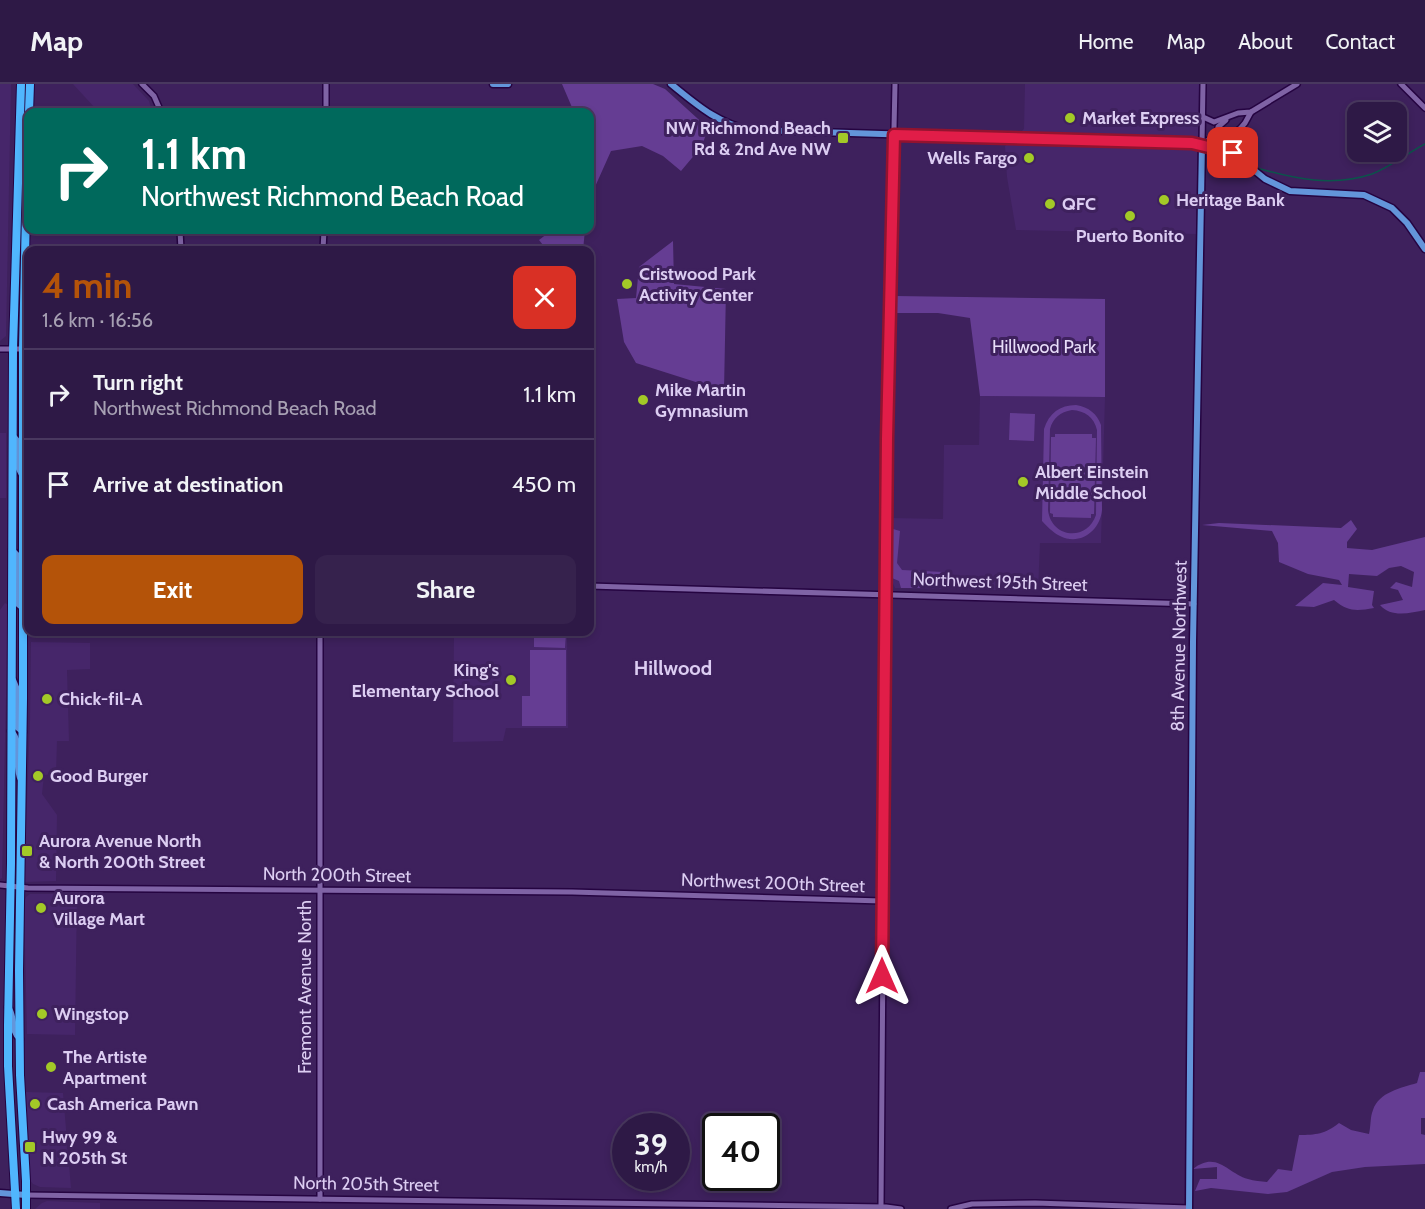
<!DOCTYPE html>
<meta charset="utf-8">
<style>
body{margin:0;font-family:Cabin,sans-serif;background:#36224d;color:#f1f3f6;height:100vh;display:flex;flex-direction:column;font-size:22px;white-space:nowrap}
*{box-sizing:border-box;margin:0}
p{font-size:20px;color:#a7a0b3}
.icon{flex:none;width:33px;height:33px;fill:none;stroke:currentColor;stroke-width:2;stroke-linecap:round;stroke-linejoin:round}
.map{position:relative;flex:1;overflow:hidden}
.side{position:absolute;left:24px;top:162px;width:570px;height:390px;display:flex;flex-direction:column;background:#2e1946;border-radius:12px;box-shadow:0 3px 9px #0003,0 0 0 2px #49385f}
.side>*{flex:none}
.hud{position:absolute;left:24px;top:24px;width:570px;height:126px;border-radius:12px;box-shadow:0 3px 9px #0003,0 0 0 2px #49385f;background:#00695c;color:#fff;overflow:hidden}
.buttons{position:absolute;left:1347px;top:18px;display:grid;gap:12px}
.buttons a{display:grid;place-items:center;width:60px;height:60px;border-radius:12px;background:#2e1946;box-shadow:0 3px 9px #0003,0 0 0 2px #49385f;font-size:30px}
.speed{position:absolute;left:612px;top:1029px;display:flex;gap:12px;font-size:30px;font-weight:700;text-align:center}
.speed>*{display:grid;place-content:center;width:78px;height:78px;border-radius:50%;background:#2e1946;box-shadow:0 3px 9px #0003,0 0 0 2px #49385f;line-height:1}
.speed small{font-size:15px;font-weight:400}
.speed .limit{border:3px solid #111;border-radius:9px;background:#fff;color:#111}
.pin{position:absolute;display:grid;place-items:center;width:51px;height:51px;color:#fff;margin:-26px;border-radius:12px;box-shadow:0 3px 9px #0006}
.me{position:absolute;width:66px;margin:-33px;rotate:0deg;stroke-linejoin:round;filter:drop-shadow(0 0 4px #0008)}
.turn{display:flex;align-items:center;gap:21px;height:126px;padding:0 18px;font-size:27px}
.turn .icon{width:78px;height:78px;stroke-width:2.5}
.turn b{display:block;font-size:42px;line-height:51px}
.round{display:grid;place-items:center;flex:none;width:63px;height:63px;border-radius:12px;background:#36224d}
.head{display:flex;align-items:center;justify-content:space-between;height:102px;padding:0 18px}
h1{font-size:36px;font-weight:700;line-height:45px;color:#b45309}
.cta{display:flex;gap:12px;margin-top:auto;padding:12px 18px}
.cta a{flex:1;height:69px;border-radius:12px;background:#b45309;color:#fff;font-size:24px;font-weight:700;line-height:69px;text-align:center}
.cta a+a{background:#36224d;color:#f1f3f6}
ul{padding:0;list-style:none}
li{display:flex;align-items:center;gap:18px;height:90px;padding:0 18px;border-top:2px solid #49385f}
li div{flex:1}
li b{display:block;font-size:22px}
li em{font-style:normal}
header{display:flex;align-items:center;gap:36px;box-sizing:border-box;height:84px;padding:0 30px;background:#2e1946;border-bottom:2px solid #49385f}
header strong{font-size:28px}
nav{display:flex;gap:33px;margin-inline-start:auto;font-size:21px}
.map>svg:first-child{display:block}
.built{fill:#46266a}
.green{fill:#653d93;fill-rule:evenodd}
.lines{fill:none;stroke-linecap:round;stroke-linejoin:round}
.stream{stroke:#0c544b;stroke-width:1.5}
.minor-casing{stroke:#250441;stroke-width:8}
.major-casing{stroke:#250441;stroke-width:9}
.highway-casing{stroke:#250441;stroke-width:10}
.minor{stroke:#7f63a5;stroke-width:5}
.major{stroke:#6395da;stroke-width:6}
.highway{stroke:#50b6fe;stroke-width:8}
.route-casing{stroke:#92132f;stroke-width:15}
.route{stroke:#e11d48;stroke-width:10}
.poi-dot{fill:#a3c927;stroke:#3e215d;stroke-width:2}
.labels{text-anchor:middle;stroke-width:6;stroke-linejoin:round;paint-order:stroke}
.poi-label{font-size:18px;font-weight:bold;fill:#dccdf2;stroke:#3e215d;text-anchor:start}
.park-label{font-size:18px;fill:#e8ddf9;stroke:#3e215d}
.street-label{font-size:18px;fill:#dccdf2;stroke:#3e215d}
.neighbourhood-label{font-size:20px;font-weight:bold;fill:#dccdf2;stroke:#3e215d}
</style>
<header>
<strong>Map</strong>
<nav><a>Home</a><a>Map</a><a>About</a><a>Contact</a></nav>
</header>
<div class="map">
<svg width="1425" height="1125" viewBox="0 0 1425 1125">
<rect width="100%" height="100%" fill="#3e215d"/>
<g class="built">
<polygon points="0,0 11,0 6,252 0,257"/>
<polygon points="73,0 133,0 149,17 152,27 96,25"/>
<polygon points="1025,0 1199,0 1196,150 1016,146 1007,93 1005,62 1024,45"/>
<polygon points="980,312 1105,313 1101,459 1040,459 1038,507 895,504 891,495 891,434 943,435 944,361 979,361"/>
<rect x="0" y="349" width="6" height="65"/>
<polygon points="5,519 8,521 2,794 0,795 0,526"/>
<polygon points="454,548 567,548 568,644 506,644 503,657 453,658"/>
<polygon points="31,558 90,559 90,585 67,586 69,657 57,657 56,690 44,691 42,710 57,731 56,797 24,798 30,637"/>
<polygon points="30,810 77,810 75,951 27,950 24,819 26,813"/>
<polygon points="26,1008 63,1009 71,1104 40,1103 33,1100 30,1096 26,1039"/>
<polygon points="47,1117 100,1119 100,1125 35,1125 42,1119"/>
</g>
<g class="green">
<polygon points="562,0 653,0 665,5 708,44 702,62 681,87 663,72 642,62 611,67 590,114 590,28 574,28"/>
<polygon points="552,146 585,146 583,166 547,166 539,156"/>
<polygon points="673,157 674,200 726,205 724,307 636,279 624,258 617,215 636,214 639,183"/>
<polygon points="895,212 1105,215 1105,313 980,312 970,234 938,229 896,229"/>
<path d="M1076,321c13,2 21,9 25,20l1,85c-2,21 -22,36 -42,26 -8,-4 -13,-10 -18,-15l2,-92c5,-16 16,-24 32,-24zM1072,326c13,1 22,7 25,20l-1,85c-9,27 -45,23 -48,-5l2,-81c3,-11 10,-17 22,-19z"/>
<polygon points="1010,329 1035,330 1034,357 1009,356"/>
<polygon points="1055,350 1092,350 1092,354 1096,354 1094,430 1091,430 1091,434 1053,433 1053,430 1050,429 1051,353 1055,353"/>
<path d="M1351,436l6,9 -10,13v6l25,2 53,-13v73c-15,3 -34,8 -45,-5l23,-5 -5,-10 -8,-2 6,-6 16,5 2,-15 -13,-6 -12,2 -12,8 -28,-2 -1,13 26,4 -2,14 2,3c-17,3 -26,4 -40,-8l-20,7 -19,-1 28,-23 19,2 -3,-5 -31,-6 -29,-12 -1,-19 -6,-12 -70,-6 17,-2 122,5z"/>
<path d="M893,445l7,2 -3,32 5,7 41,2v2c-8,1 -12,6 -12,14h-30l-2,-7 -7,-3z"/>
<polygon points="537,548 563,548 566,549 565,564 534,563 534,550"/>
<polygon points="530,566 566,566 566,642 522,642 522,612 530,612"/>
<path d="M1420,988h5v46h-4v16l4,1v29l-60,3 -33,5 -45,20 -19,2 -57,-6 -16,3 5,-12h17v-12l-24,2c24,-19 35,5 55,10 6,2 13,2 19,3l11,-13 14,2 7,-36c17,0 26,-1 40,-12l12,7 18,4c2,-8 1,-17 4,-24 6,-18 28,-22 44,-27z"/>
</g>
<g class="lines">
<path class="stream" d="M1257,84c38,11 76,19 115,6 18,-7 36,-21 53,-30"/>
<defs>
<g id="minor">
<polyline points="142,0 154,12 161,28"/>
<polyline points="1401,0 1425,24"/>
<polyline points="326,28 326,0"/>
<polyline points="1203,33 1214,38 1238,29 1251,28 1297,0"/>
<polyline points="1217,51 1218,43 1226,36"/>
<polyline points="1202,60 1217,51 1226,51 1239,46 1245,39 1251,28"/>
<polyline points="1202,60 1203,0"/>
<polyline points="180,146 181,166"/>
<polyline points="323,166 324,146"/>
<polyline points="0,265 28,265"/>
<polyline points="590,502 1194,520"/>
<polyline points="0,801 28,804 572,808 882,817"/>
<polyline points="26,1111 886,1123 901,1125"/>
<polyline points="320,1115 320,548"/>
<polyline points="881,1123 887,355 895,0"/>
<polyline points="951,1125 972,1120 1035,1119 1189,1124"/>
</g>
<g id="major">
<polyline points="493,0 508,0"/>
<path d="M671,0c26,21 46,39 79,46l452,14 31,9 32,26 25,12 74,4 28,13 15,15 18,26"/>
<polyline points="1233,69 1232,58 1239,46"/>
<polyline points="13,352 19,359 19,385 22,391"/>
<polyline points="12,466 18,472 18,520 24,525"/>
<polyline points="13,596 18,608 17,643 23,648"/>
<path d="M11,647c13,13 2,34 10,49"/>
<path d="M8,923c8,11 2,23 12,32"/>
<polyline points="0,1109 26,1111"/>
<polyline points="1189,1125 1193,558 1202,60"/>
</g>
<g id="highway">
<polyline points="29,28 30,0"/>
<polyline points="16,1125 8,982 8,941 11,779 13,265 21,0"/>
<polyline points="26,1125 26,1097 20,991 19,887 23,615 23,265 28,37"/>
</g>
</defs>
<use href="#minor" class="minor-casing"/>
<use href="#major" class="major-casing"/>
<use href="#highway" class="highway-casing"/>
<use href="#minor" class="minor"/>
<use href="#major" class="major"/>
<use href="#highway" class="highway"/>
</g>
<g class="lines">
<defs>
<polyline id="route" points="882,892 887,355 894,51 1192,59 1233,69"/>
</defs>
<use href="#route" class="route-casing"/>
<use href="#route" class="route"/>
</g>
<g class="poi-dot">
<circle cx="1070" cy="34" r="6"/>
<rect x="837" y="48" width="12" height="12" rx="3"/>
<circle cx="1029" cy="74" r="6"/>
<circle cx="1164" cy="116" r="6"/>
<circle cx="1050" cy="120" r="6"/>
<circle cx="1130" cy="132" r="6"/>
<circle cx="627" cy="200" r="6"/>
<circle cx="643" cy="316" r="6"/>
<circle cx="1023" cy="398" r="6"/>
<circle cx="511" cy="596" r="6"/>
<circle cx="47" cy="615" r="6"/>
<circle cx="38" cy="692" r="6"/>
<rect x="21" y="761" width="12" height="12" rx="3"/>
<circle cx="41" cy="824" r="6"/>
<circle cx="42" cy="930" r="6"/>
<circle cx="51" cy="983" r="6"/>
<circle cx="35" cy="1020" r="6"/>
<rect x="24" y="1057" width="12" height="12" rx="3"/>
</g>
<g class="labels">
<g class="poi-label">
<text x="1082" y="40">Market Express</text>
<text x="831" y="50" text-anchor="end">NW Richmond Beach<tspan x="831" dy="21">Rd &amp; 2nd Ave NW</tspan></text>
<text x="1017" y="80" text-anchor="end">Wells Fargo</text>
<text x="1176" y="122">Heritage Bank</text>
<text x="1062" y="126">QFC</text>
<text x="1130" y="158" text-anchor="middle">Puerto Bonito</text>
<text x="639" y="196">Cristwood Park<tspan x="639" dy="21">Activity Center</tspan></text>
<text x="655" y="312">Mike Martin<tspan x="655" dy="21">Gymnasium</tspan></text>
<text x="1035" y="394">Albert Einstein<tspan x="1035" dy="21">Middle School</tspan></text>
<text x="499" y="592" text-anchor="end">King's<tspan x="499" dy="21">Elementary School</tspan></text>
<text x="59" y="621">Chick-fil-A</text>
<text x="50" y="698">Good Burger</text>
<text x="39" y="763">Aurora Avenue North<tspan x="39" dy="21">&amp; North 200th Street</tspan></text>
<text x="53" y="820">Aurora<tspan x="53" dy="21">Village Mart</tspan></text>
<text x="54" y="936">Wingstop</text>
<text x="63" y="979">The Artiste<tspan x="63" dy="21">Apartment</tspan></text>
<text x="47" y="1026">Cash America Pawn</text>
<text x="42" y="1059">Hwy 99 &amp;<tspan x="42" dy="21">N 205th St</tspan></text>
</g>
<g class="park-label">
<text x="1044" y="269">Hillwood Park</text>
</g>
<g class="street-label">
<text transform="translate(1000 498) rotate(2)" y="6">Northwest 195th Street</text>
<text transform="translate(1179 562) rotate(-89)" y="6">8th Avenue Northwest</text>
<text transform="translate(337 791) rotate(1)" y="6">North 200th Street</text>
<text transform="translate(773 799) rotate(2)" y="6">Northwest 200th Street</text>
<text transform="translate(305 903) rotate(-90)" y="6">Fremont Avenue North</text>
<text transform="translate(366 1100) rotate(1)" y="6">North 205th Street</text>
</g>
<g class="neighbourhood-label">
<text x="673" y="591">Hillwood</text>
</g>
</g>
</svg>
<div class="buttons">
<a><svg class="icon" aria-label="layers" viewBox="0 0 24 24"><path d="M12 4l9 5-9 5-9-5zM3 14l9 5 9-5"/></svg></a>
</div>
<div class="speed"><div>39<small>km/h</small></div><div class="limit">40</div></div>
<div class="pin" style="left:1233px;top:69px;background:#d93025"><svg class="icon" aria-label="arrive" viewBox="0 0 24 24"><path d="M6 21V4h12l-3 4 3 4H6"/></svg></div>
<svg class="me" style="left:882px;top:892px" viewBox="-20 -20 40 40"><path d="M0-17L14 15 0 8-14 15z" fill="#e11d48" stroke="#fff" stroke-width="4"/></svg>
<div class="hud">
<div class="turn"><svg class="icon" aria-label="right" viewBox="0 0 24 24"><path d="M7 20v-9h11M14 6l5 5-5 5"/></svg><div><b>1.1 km</b>Northwest Richmond Beach Road</div></div>
</div>
<section class="side">
<div class="head"><div><h1>4 min</h1><p>1.6 km · 16:56</p></div><a class="round" style="background:#d93025;color:#fff"><svg class="icon" aria-label="close" viewBox="0 0 24 24"><path d="M6 6l12 12M18 6L6 18"/></svg></a></div>
<ul>
<li><svg class="icon" aria-label="right" viewBox="0 0 24 24"><path d="M7 20v-9h11M14 6l5 5-5 5"/></svg><div><b>Turn right</b><p>Northwest Richmond Beach Road</p></div><em>1.1 km</em></li>
<li><svg class="icon" aria-label="arrive" viewBox="0 0 24 24"><path d="M6 21V4h12l-3 4 3 4H6"/></svg><div><b>Arrive at destination</b></div><em>450 m</em></li>
</ul>
<div class="cta"><a>Exit</a><a>Share</a></div>
</section>
</div>
